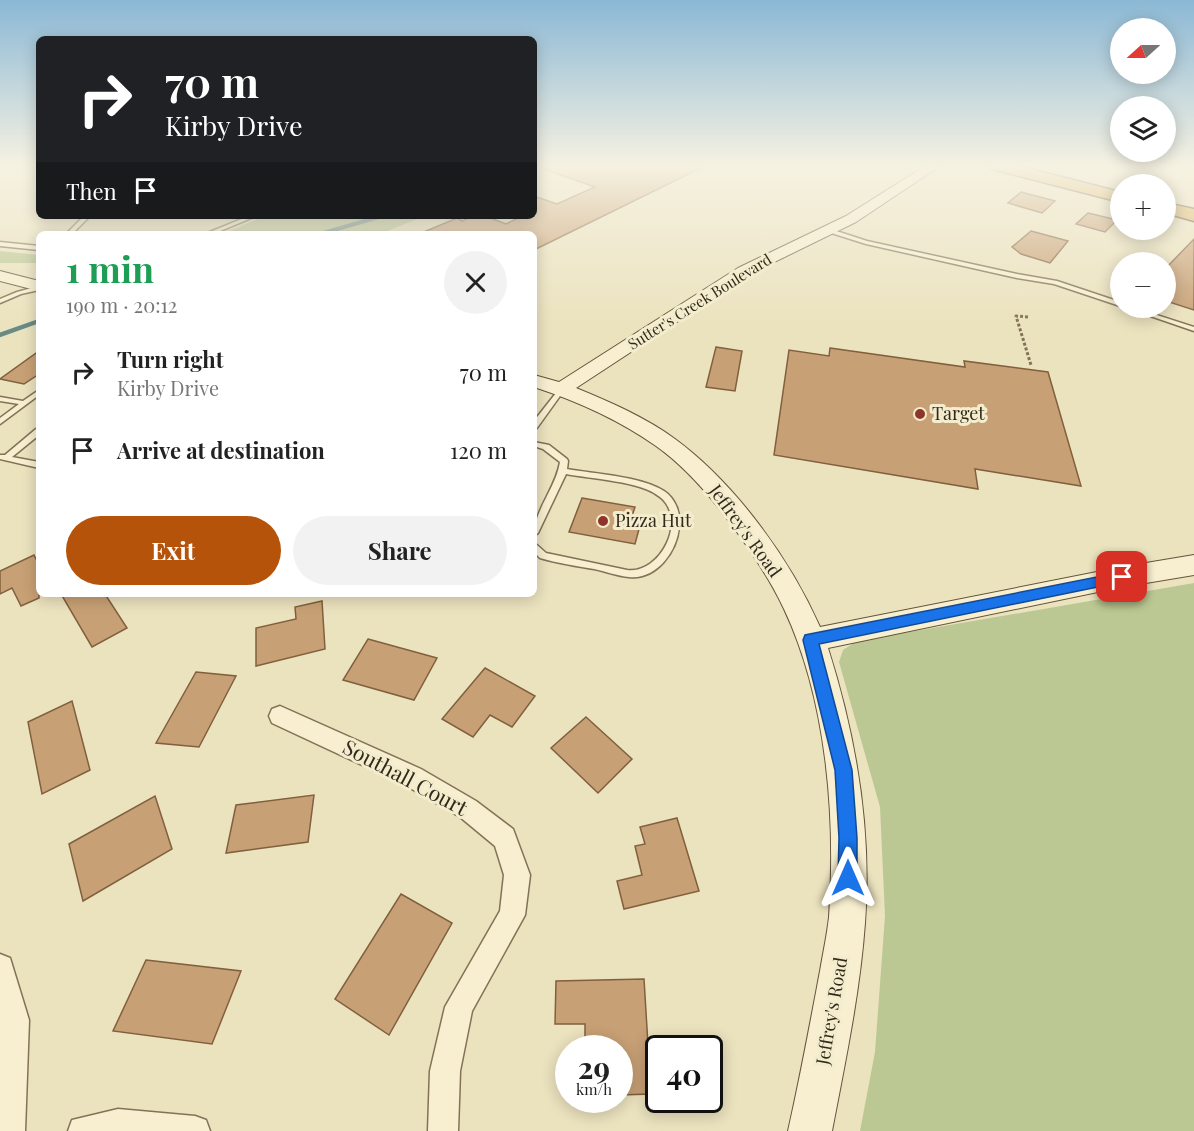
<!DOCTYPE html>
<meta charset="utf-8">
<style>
body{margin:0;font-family:"Playfair Display",serif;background:#f2f2f2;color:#222;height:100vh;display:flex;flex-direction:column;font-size:22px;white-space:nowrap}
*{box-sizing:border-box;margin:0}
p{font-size:20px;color:#767676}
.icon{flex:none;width:33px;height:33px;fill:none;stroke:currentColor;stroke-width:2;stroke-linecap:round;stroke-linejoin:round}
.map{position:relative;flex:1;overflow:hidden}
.details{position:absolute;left:36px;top:231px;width:501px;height:366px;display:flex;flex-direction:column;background:#fff;border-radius:9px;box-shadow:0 3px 15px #0003}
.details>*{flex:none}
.top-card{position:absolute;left:36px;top:36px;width:501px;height:183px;border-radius:9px;box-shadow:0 3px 15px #0003;background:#202124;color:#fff;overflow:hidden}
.needle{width:39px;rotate:249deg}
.fabs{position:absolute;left:1110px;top:18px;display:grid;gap:12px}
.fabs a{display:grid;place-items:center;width:66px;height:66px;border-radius:50%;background:#fff;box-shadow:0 3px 15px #0003;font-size:30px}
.speed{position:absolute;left:555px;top:1035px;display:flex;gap:12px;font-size:30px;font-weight:700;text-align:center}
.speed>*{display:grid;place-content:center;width:78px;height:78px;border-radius:50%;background:#fff;box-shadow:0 3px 15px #0003;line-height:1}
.speed small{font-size:15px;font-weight:400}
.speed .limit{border:3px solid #111;border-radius:9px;background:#fff;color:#111}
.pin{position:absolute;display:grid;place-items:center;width:51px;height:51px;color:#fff;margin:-26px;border-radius:12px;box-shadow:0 3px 9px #0006}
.me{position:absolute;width:66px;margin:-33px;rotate:0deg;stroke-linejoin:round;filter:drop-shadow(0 0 4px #0008)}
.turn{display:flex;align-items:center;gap:21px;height:126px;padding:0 30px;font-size:27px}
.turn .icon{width:78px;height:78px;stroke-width:2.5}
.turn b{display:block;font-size:42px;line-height:51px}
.then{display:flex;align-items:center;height:57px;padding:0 30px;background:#0003;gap:12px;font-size:22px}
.round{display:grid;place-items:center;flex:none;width:63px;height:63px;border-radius:32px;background:#f2f2f2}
.summary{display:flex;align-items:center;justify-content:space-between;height:102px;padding:0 30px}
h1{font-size:36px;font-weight:700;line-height:45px;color:#1e9e55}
.cta{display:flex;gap:12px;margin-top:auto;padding:12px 30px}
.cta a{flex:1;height:69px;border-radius:36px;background:#b45309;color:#fff;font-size:24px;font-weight:700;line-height:69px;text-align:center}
.cta a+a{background:#f2f2f2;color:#222}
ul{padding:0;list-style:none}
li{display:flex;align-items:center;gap:18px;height:78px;padding:0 30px}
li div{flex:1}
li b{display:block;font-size:22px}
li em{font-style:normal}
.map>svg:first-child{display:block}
.green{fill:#bcc893}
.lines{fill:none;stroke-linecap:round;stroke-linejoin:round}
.stream-far1{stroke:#698a85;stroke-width:4}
.stream{stroke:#698a85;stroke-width:4.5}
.building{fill:#c8a075;stroke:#80603e;stroke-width:1.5}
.lane-casing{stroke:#827357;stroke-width:3}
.street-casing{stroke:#827357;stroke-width:3}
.secondary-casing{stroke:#64543b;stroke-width:2}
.highway-casing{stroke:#50412c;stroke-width:3}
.path{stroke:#827357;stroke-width:3;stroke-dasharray:3 2;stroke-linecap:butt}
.lane{fill:#f7efd0;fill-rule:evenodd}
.street{fill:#f7efd0;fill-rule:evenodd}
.secondary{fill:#f7efd0;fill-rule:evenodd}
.highway{fill:#d9ab50;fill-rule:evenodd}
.route{fill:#1a73e8;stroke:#114b97;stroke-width:1.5}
.poi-dot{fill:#8f342a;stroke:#f3eccd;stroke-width:2}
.labels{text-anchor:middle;stroke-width:6;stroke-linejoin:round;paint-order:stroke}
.far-street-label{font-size:15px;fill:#32291c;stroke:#f3eccd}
.poi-label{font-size:18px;fill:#32291c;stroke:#f3eccd;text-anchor:start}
.street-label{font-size:18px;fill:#32291c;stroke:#f3eccd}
.near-street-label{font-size:21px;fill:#32291c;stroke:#f3eccd}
</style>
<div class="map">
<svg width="1194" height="1131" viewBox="0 0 1194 1131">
<rect width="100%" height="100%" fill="#ebe2be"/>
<g class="green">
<polygon points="265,216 425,216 380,234 222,234"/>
<polygon points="0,251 39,255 39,263 0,263"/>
<polygon points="1194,583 1194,1131 860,1131 875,1052 885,916 880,807 839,662 843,650 857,641"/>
</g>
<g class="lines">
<polyline class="stream-far1" points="320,234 382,216"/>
<polyline class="stream" points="0,335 39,321"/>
</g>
<g class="building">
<polygon points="542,166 705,166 534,250 534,234 419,234 457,218 462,221 473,216 485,216 506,224 522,216 534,216 534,196 557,204 595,187 541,168"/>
<polygon points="1021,192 1055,201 1042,213 1008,203"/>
<polygon points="1088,213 1117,220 1105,232 1076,224"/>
<polygon points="1031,231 1068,241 1050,263 1021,254 1012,247"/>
<polygon points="1194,239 1194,310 1166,301 1166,268"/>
<polygon points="716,347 742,351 735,391 706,387"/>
<polygon points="830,348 965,367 964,361 1048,372 1081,486 975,469 978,489 774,455 789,350 829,356"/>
<polygon points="39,351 39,374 24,384 0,379"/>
<polygon points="582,498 635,507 632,516 642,518 635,544 569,532"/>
<polygon points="34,555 39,565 39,598 21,606 12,588 0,594 0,571"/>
<polygon points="61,594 105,594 127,628 92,647"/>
<polygon points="322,601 325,649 256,666 256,628 296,619 295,607"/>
<polygon points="368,639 437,658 414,700 343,680"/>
<polygon points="485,668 535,696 512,727 490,715 473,737 442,719"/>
<polygon points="196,672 236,676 199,747 156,743"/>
<polygon points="72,701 90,770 42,794 28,722"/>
<polygon points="586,717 632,759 598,793 551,748"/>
<polygon points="314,795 308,842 226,853 236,805"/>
<polygon points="155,796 172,849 83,901 69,844"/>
<polygon points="677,818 699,891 624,909 617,881 642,875 635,846 645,844 640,827"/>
<polygon points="401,894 452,923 389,1035 335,999"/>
<polygon points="146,960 241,971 212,1044 113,1031"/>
<polygon points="644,979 651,1094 620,1095 620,1048 585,1048 585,1024 555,1024 556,981"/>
</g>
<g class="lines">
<defs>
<g id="lane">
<polygon points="84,216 90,216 72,234 66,234"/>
<polygon points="249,216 256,216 213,234 205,234"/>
<polygon points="827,228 867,241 1017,274 1057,281 1120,302 1120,306 1054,284 1017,278 866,244 825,231 824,230"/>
<polygon points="0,242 39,246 39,250 0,246"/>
<polygon points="39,286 39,290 21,294 0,303 0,299 17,292"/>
<polygon points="1127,308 1135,308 1194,327 1194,331"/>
<polygon points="562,387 565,389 537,428 534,428 534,421 560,388"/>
<polygon points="39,390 39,395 0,424 0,418 19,404 0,401 0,397 23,401"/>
<polygon points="36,429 39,429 39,435 12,457 39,462 39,468 0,459 0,455 5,455"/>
<path d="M534,442l15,3 18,14 1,2 -1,8c28,5 73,7 97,22 12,8 17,23 15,36 -2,25 -23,53 -50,50 -12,-1 -24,-6 -35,-8 -18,-3 -37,-6 -54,-11l-6,-6v-8l3,1 9,8 81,17c34,4 61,-51 33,-73 -19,-16 -69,-18 -94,-23l-28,59 -4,3c0,-26 22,-48 26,-74l-17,-13 -9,-3z"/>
</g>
<g id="street">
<polygon points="280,706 421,769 476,801 513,829 530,875 525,915 472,1011 460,1071 458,1131 428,1131 430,1071 445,1007 500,911 504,875 495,846 460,817 405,785 272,723 269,716 272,709"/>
<polygon points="0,954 10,958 29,1020 25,1131 0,1131"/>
<polygon points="118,1109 195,1116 206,1120 210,1131 68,1131 72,1120"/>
</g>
<g id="secondary">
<path d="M925,166h15l-84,56 -106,52 -174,114c34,14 69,29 99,51 60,44 115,120 145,188l302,-60 72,-12v20l-72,12 -294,61c28,88 44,182 37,275 -5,70 -20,140 -33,208h-44c12,-53 22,-107 32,-160 3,-18 7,-36 9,-54 7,-99 -2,-217 -45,-308 -13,-28 -31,-55 -50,-81 -22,-30 -47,-60 -78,-82 -37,-26 -79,-45 -122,-59v-12l25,7 179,-114 108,-52z"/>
<polygon points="0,271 39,281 39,291 0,281"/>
</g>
<g id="highway">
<polygon points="990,166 1019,166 1120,192 1120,202 992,169"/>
<polygon points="1166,203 1194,209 1194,221 1166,213"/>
</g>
</defs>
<use href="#lane" class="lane-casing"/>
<use href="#street" class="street-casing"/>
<use href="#secondary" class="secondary-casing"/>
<use href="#highway" class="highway-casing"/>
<polyline class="path" points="1028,317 1016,316 1031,365"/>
<use href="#lane" class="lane"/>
<use href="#street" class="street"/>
<use href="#secondary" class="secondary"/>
<use href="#highway" class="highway"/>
</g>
<linearGradient id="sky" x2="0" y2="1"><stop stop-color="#8bb8d5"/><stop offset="0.51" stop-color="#f6f2e2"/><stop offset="1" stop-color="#f6f2e2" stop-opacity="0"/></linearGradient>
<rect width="1194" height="325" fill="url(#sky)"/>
<polygon class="route" points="1122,572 1129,577 1122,582 819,644 852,770 857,838 857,878 854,885 848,888 841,885 838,878 839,838 835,770 803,640 805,635"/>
<g class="poi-dot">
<circle cx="920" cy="414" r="6"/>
<circle cx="603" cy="521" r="6"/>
</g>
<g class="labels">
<g class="far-street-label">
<text transform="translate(700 302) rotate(-32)" y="5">Sutter's Creek Boulevard</text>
</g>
<g class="poi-label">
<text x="932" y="420">Target</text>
<text x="615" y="527">Pizza Hut</text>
</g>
<g class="street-label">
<text transform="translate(745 531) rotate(54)" y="6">Jeffrey's Road</text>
<text transform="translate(832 1011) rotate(-80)" y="6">Jeffrey's Road</text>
</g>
<g class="near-street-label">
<text transform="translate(405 778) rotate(28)" y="7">Southall Court</text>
</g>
</g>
</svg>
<div class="fabs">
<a><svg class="needle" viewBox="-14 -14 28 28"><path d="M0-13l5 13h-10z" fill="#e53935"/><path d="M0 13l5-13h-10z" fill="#767676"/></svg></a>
<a><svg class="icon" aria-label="layers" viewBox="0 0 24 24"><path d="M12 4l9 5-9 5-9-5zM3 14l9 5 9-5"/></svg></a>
<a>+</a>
<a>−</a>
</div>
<div class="speed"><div>29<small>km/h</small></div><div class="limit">40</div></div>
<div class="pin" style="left:1122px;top:577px;background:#d93025"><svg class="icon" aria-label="arrive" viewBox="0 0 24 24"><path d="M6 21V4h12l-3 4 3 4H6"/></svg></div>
<svg class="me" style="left:848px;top:878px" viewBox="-20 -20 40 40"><path d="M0-17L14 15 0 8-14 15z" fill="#1a73e8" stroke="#fff" stroke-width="4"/></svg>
<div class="top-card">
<div class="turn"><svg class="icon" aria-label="right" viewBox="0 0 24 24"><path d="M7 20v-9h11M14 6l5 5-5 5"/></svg><div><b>70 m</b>Kirby Drive</div></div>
<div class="then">Then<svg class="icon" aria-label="arrive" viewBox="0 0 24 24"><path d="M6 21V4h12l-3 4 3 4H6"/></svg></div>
</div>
<section class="details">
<div class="summary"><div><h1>1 min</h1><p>190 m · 20:12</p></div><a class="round"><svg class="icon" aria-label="close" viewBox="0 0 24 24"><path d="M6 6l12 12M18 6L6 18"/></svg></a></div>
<ul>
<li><svg class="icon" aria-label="right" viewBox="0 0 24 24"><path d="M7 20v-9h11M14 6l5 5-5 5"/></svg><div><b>Turn right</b><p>Kirby Drive</p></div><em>70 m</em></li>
<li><svg class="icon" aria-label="arrive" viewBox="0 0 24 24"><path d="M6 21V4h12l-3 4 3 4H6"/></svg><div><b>Arrive at destination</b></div><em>120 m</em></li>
</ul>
<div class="cta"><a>Exit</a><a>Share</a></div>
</section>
</div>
